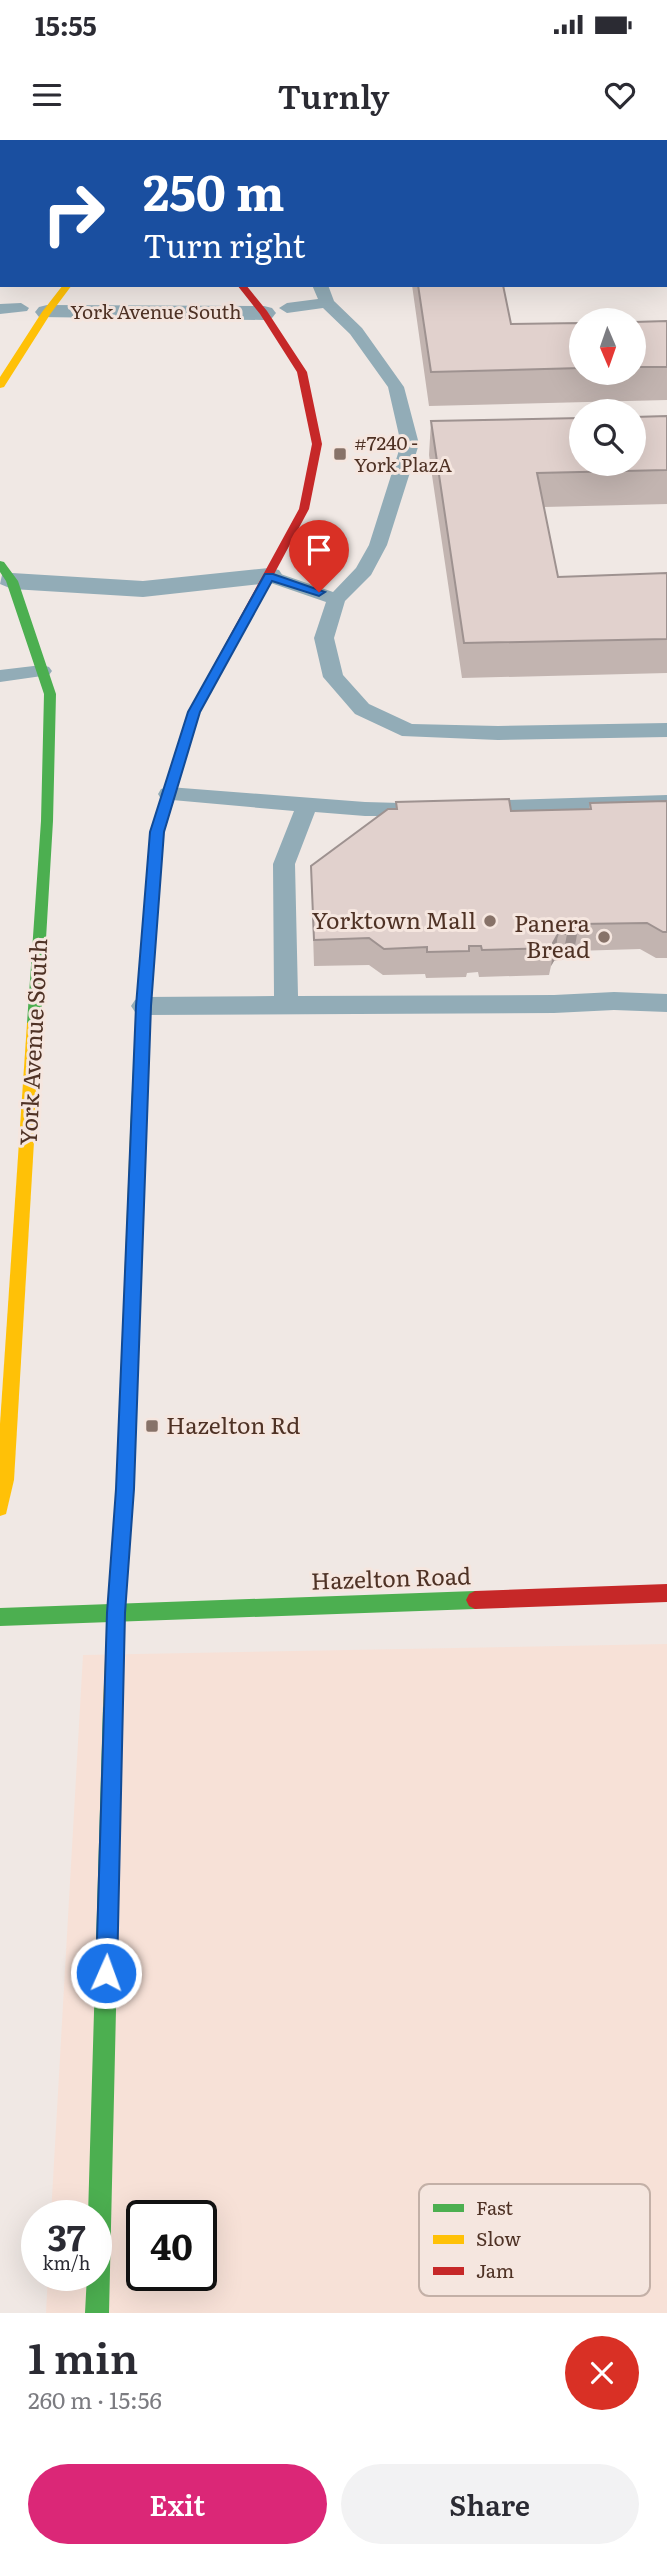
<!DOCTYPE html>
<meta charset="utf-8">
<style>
body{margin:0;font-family:Literata,serif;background:#f2f2f3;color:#2b2b33;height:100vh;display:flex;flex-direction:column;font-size:26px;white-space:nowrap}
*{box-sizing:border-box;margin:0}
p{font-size:23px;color:#7c7c81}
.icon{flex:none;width:38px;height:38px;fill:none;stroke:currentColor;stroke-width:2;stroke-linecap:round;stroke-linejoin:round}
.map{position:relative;height:2173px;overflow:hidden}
.side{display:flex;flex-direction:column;background:#fff;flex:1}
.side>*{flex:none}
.top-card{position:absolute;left:0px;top:0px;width:668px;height:147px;box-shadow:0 7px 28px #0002;background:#1a4fa0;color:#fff;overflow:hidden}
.needle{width:46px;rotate:178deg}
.tools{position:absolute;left:569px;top:168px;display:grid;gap:14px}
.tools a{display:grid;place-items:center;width:77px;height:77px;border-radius:50%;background:#fff;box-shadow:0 7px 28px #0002;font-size:35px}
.speed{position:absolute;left:21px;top:2060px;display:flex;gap:14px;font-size:35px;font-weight:700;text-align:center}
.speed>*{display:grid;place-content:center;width:91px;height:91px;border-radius:50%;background:#fff;box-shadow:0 7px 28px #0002;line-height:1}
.speed small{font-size:18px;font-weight:400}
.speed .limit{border:4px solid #111;border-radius:10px;background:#fff;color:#111}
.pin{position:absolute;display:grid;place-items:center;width:60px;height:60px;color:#fff;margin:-72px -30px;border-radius:50% 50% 50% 0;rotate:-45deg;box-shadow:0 0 7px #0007}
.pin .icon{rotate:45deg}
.me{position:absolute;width:77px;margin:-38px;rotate:2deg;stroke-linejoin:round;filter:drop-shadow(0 0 5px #0008)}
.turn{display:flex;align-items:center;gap:24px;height:147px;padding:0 28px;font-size:32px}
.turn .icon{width:91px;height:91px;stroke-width:2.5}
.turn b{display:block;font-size:49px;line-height:60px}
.round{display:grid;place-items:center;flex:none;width:74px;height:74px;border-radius:37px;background:#f2f2f3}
.headline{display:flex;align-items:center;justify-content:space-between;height:119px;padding:0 28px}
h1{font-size:42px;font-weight:600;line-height:52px}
.primary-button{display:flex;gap:14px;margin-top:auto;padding:14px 28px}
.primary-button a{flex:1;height:80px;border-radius:42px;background:#db2777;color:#fff;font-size:28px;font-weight:600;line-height:80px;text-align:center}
.primary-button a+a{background:#f2f2f3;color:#2b2b33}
.status{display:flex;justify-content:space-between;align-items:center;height:49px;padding:0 35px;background:#fff;direction:ltr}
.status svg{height:19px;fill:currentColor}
header{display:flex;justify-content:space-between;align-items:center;height:91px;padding:0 28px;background:#fff;font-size:32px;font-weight:600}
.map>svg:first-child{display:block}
.built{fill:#f7e1d7;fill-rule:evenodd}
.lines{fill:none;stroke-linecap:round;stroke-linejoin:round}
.lane{fill:#92acb7;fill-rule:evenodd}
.street{fill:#92acb7;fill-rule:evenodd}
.fast{fill:#4caf50;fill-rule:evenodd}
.slow{fill:#ffc107;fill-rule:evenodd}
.jam{fill:#c62828;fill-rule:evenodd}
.wall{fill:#c2b4b0}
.shaded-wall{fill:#9e9290}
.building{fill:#e1d1cd;stroke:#9e9290;stroke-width:2}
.route{fill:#1a73e8;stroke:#114b97;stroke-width:2}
.poi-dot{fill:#877268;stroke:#f5e6df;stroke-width:2.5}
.labels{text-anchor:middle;stroke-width:6;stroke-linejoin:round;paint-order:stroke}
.far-street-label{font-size:19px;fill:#4f3225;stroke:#f5e6df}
.far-poi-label{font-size:19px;fill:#4f3225;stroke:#f5e6df;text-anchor:start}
.poi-label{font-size:23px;fill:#4f3225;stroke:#f5e6df;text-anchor:end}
.street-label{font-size:23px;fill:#4f3225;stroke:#f5e6df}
.key{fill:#f5e6df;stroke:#c3b0a7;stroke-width:2}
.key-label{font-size:19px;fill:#4f3225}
</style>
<div class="status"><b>15:55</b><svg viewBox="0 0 49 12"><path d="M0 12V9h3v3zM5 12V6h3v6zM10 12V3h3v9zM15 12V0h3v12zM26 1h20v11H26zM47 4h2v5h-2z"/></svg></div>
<header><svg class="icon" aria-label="menu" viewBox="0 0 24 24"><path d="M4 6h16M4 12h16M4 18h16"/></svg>Turnly<svg class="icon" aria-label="heart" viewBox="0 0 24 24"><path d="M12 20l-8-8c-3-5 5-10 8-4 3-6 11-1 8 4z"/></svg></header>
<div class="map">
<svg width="667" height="2173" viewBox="0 0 667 2173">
<rect width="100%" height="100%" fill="#f0e8e4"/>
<path class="built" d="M667,1504v669h-621l2,-38h48v-59l-45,-1 32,-560zM142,2076h59v59h-59z"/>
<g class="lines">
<g class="lane">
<rect x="0" y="10" width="2" height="8"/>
<polygon points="312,145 328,145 334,161 362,188 404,247 419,304 387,405 371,435 345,461 334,498 343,535 369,564 412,584 498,586 667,583 667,597 498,600 402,596 355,574 323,537 314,498 326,462 262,440 260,436 269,430 333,452 356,428 369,405 401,304 388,247 350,194 323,168 287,173 279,168 287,163 318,159"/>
<polygon points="21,163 29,168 27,171 0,174 0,164"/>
<polygon points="42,525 49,527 52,531 49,535 0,542 0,530"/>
<polygon points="169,647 365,662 437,664 440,669 437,674 429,676 365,676 315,672 295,724 298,856 554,855 614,852 667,854 667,872 614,870 554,873 143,875 135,872 131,866 135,860 143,857 274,856 273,724 294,671 161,659 158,654 161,649"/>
<polygon points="667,655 667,669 474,675 466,673 463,668 466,663 474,661"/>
</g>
<g class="street">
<polygon points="47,165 264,166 272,168 276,173 272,178 264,180 39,177 35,172 39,167"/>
<polygon points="269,428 279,430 283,436 279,442 143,457 12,449 0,444 2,435 12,433 143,441"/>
</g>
<g class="fast">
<polygon points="0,421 4,422 18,441 56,554 53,681 41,883 34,888 27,883 41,681 44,554 6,441 0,432"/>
<polygon points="157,689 164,693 150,866 146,993 138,999 130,993 136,866 150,693"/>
<polygon points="475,1451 481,1454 484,1460 481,1466 475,1469 0,1486 0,1468"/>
<polygon points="113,1556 120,1559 123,1566 109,2173 85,2173 87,2135 96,2135 96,2076 88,2076 103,1566 106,1559"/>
</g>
<g class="slow">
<rect x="201" y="0" width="8" height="2"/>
<polygon points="63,145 72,145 51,173 4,247 0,248 0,237 42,172"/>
<polygon points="34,878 41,883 14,1340 6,1374 0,1376 0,1284 27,883"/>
<polygon points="138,987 146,993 134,1349 125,1473 123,1566 120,1573 113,1576 106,1573 103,1566 107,1473 116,1349 130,993"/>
</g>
<g class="jam">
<rect x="114" y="0" width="8" height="2"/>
<polygon points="237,145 246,145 267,171 307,232 322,304 309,369 200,572 164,693 157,697 150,693 188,572 299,369 312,304 297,232 260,174"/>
<polygon points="667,1444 667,1462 475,1469 469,1466 466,1460 469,1454 475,1451"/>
</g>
</g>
<g class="wall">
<polygon points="412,145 503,145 511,184 581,183 581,233 634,233 634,182 667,181 667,260 429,266"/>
<polygon points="667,276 667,364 544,367 558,437 667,433 667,533 462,538 429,315 431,281"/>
<polygon points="667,661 667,818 656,818 640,809 574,811 562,820 554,821 551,826 549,835 479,837 478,832 467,833 466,837 426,838 425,834 383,835 369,825 314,826 311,726 396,669 396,662 511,671 589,669 590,663"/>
</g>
<g class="shaded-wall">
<polygon points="579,784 574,811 562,820 567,794"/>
<polygon points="558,794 554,821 551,826 554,808 553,803"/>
</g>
<g class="building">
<polygon points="418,145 503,145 511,184 581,183 581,228 431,232"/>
<polygon points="667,181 667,227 634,227 634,182"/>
<polygon points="667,276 667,330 537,333 558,437 667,433 667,499 464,503 431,281 581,278 581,324 634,324 634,277"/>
<polygon points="509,659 511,671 591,669 590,663 667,661 667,792 663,792 647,783 579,784 567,794 558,794 553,803 554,808 482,810 481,806 469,806 469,811 427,812 427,807 384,809 369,798 314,800 311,726 388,669 397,669 396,662"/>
</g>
<polygon class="route" points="265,434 273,434 325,452 319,456 272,441 200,572 164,692 151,866 134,1349 125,1473 117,1833 114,1841 106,1844 99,1841 96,1833 107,1473 116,1349 136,866 150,692 188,572"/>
<g class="poi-dot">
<rect x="333" y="307" width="14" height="14" rx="3.5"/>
<circle cx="490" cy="781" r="7"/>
<circle cx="604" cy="797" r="7"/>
<rect x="145" y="1279" width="14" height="14" rx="3.5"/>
</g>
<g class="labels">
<g class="far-street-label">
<text x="156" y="179">York Avenue South</text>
</g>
<g class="far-poi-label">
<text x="354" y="310">#7240 -<tspan x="354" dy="22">York PlazA</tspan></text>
</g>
<g class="poi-label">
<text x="476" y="789">Yorktown Mall</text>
<text x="590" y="792">Panera<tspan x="590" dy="26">Bread</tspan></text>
<text x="166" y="1294" text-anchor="start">Hazelton Rd</text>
</g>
<g class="street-label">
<text transform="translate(34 902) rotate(-87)" y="8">York Avenue South</text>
<text transform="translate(391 1439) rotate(-2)" y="8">Hazelton Road</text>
</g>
</g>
<rect x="419" y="2044" width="231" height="112" rx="10" class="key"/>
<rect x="433" y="2064" width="31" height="8" fill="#4caf50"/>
<rect x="433" y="2095" width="31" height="9" fill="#ffc107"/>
<rect x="433" y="2127" width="31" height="8" fill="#c62828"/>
<g class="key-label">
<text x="476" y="2075">Fast</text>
<text x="476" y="2106">Slow</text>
<text x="476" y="2138">Jam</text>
</g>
</svg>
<div class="tools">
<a><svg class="needle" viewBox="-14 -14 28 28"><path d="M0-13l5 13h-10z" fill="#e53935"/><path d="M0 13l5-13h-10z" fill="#7c7c81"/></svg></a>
<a><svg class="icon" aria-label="search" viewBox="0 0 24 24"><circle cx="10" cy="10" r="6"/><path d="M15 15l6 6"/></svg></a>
</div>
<div class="speed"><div>37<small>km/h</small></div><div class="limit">40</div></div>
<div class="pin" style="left:319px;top:452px;background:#d93025"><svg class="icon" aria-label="arrive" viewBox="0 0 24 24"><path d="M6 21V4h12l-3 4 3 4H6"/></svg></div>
<svg class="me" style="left:106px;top:1833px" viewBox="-20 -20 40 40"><circle r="17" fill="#1a73e8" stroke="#fff" stroke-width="3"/><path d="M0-11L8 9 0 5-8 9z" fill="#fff"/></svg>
<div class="top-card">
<div class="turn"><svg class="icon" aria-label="right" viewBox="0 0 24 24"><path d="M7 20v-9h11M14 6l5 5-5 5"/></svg><div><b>250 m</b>Turn right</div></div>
</div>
</div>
<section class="side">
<div class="headline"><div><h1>1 min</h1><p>260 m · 15:56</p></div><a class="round" style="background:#d93025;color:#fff"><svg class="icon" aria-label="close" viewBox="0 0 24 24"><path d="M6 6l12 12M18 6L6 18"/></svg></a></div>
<div class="primary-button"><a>Exit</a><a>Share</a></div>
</section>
